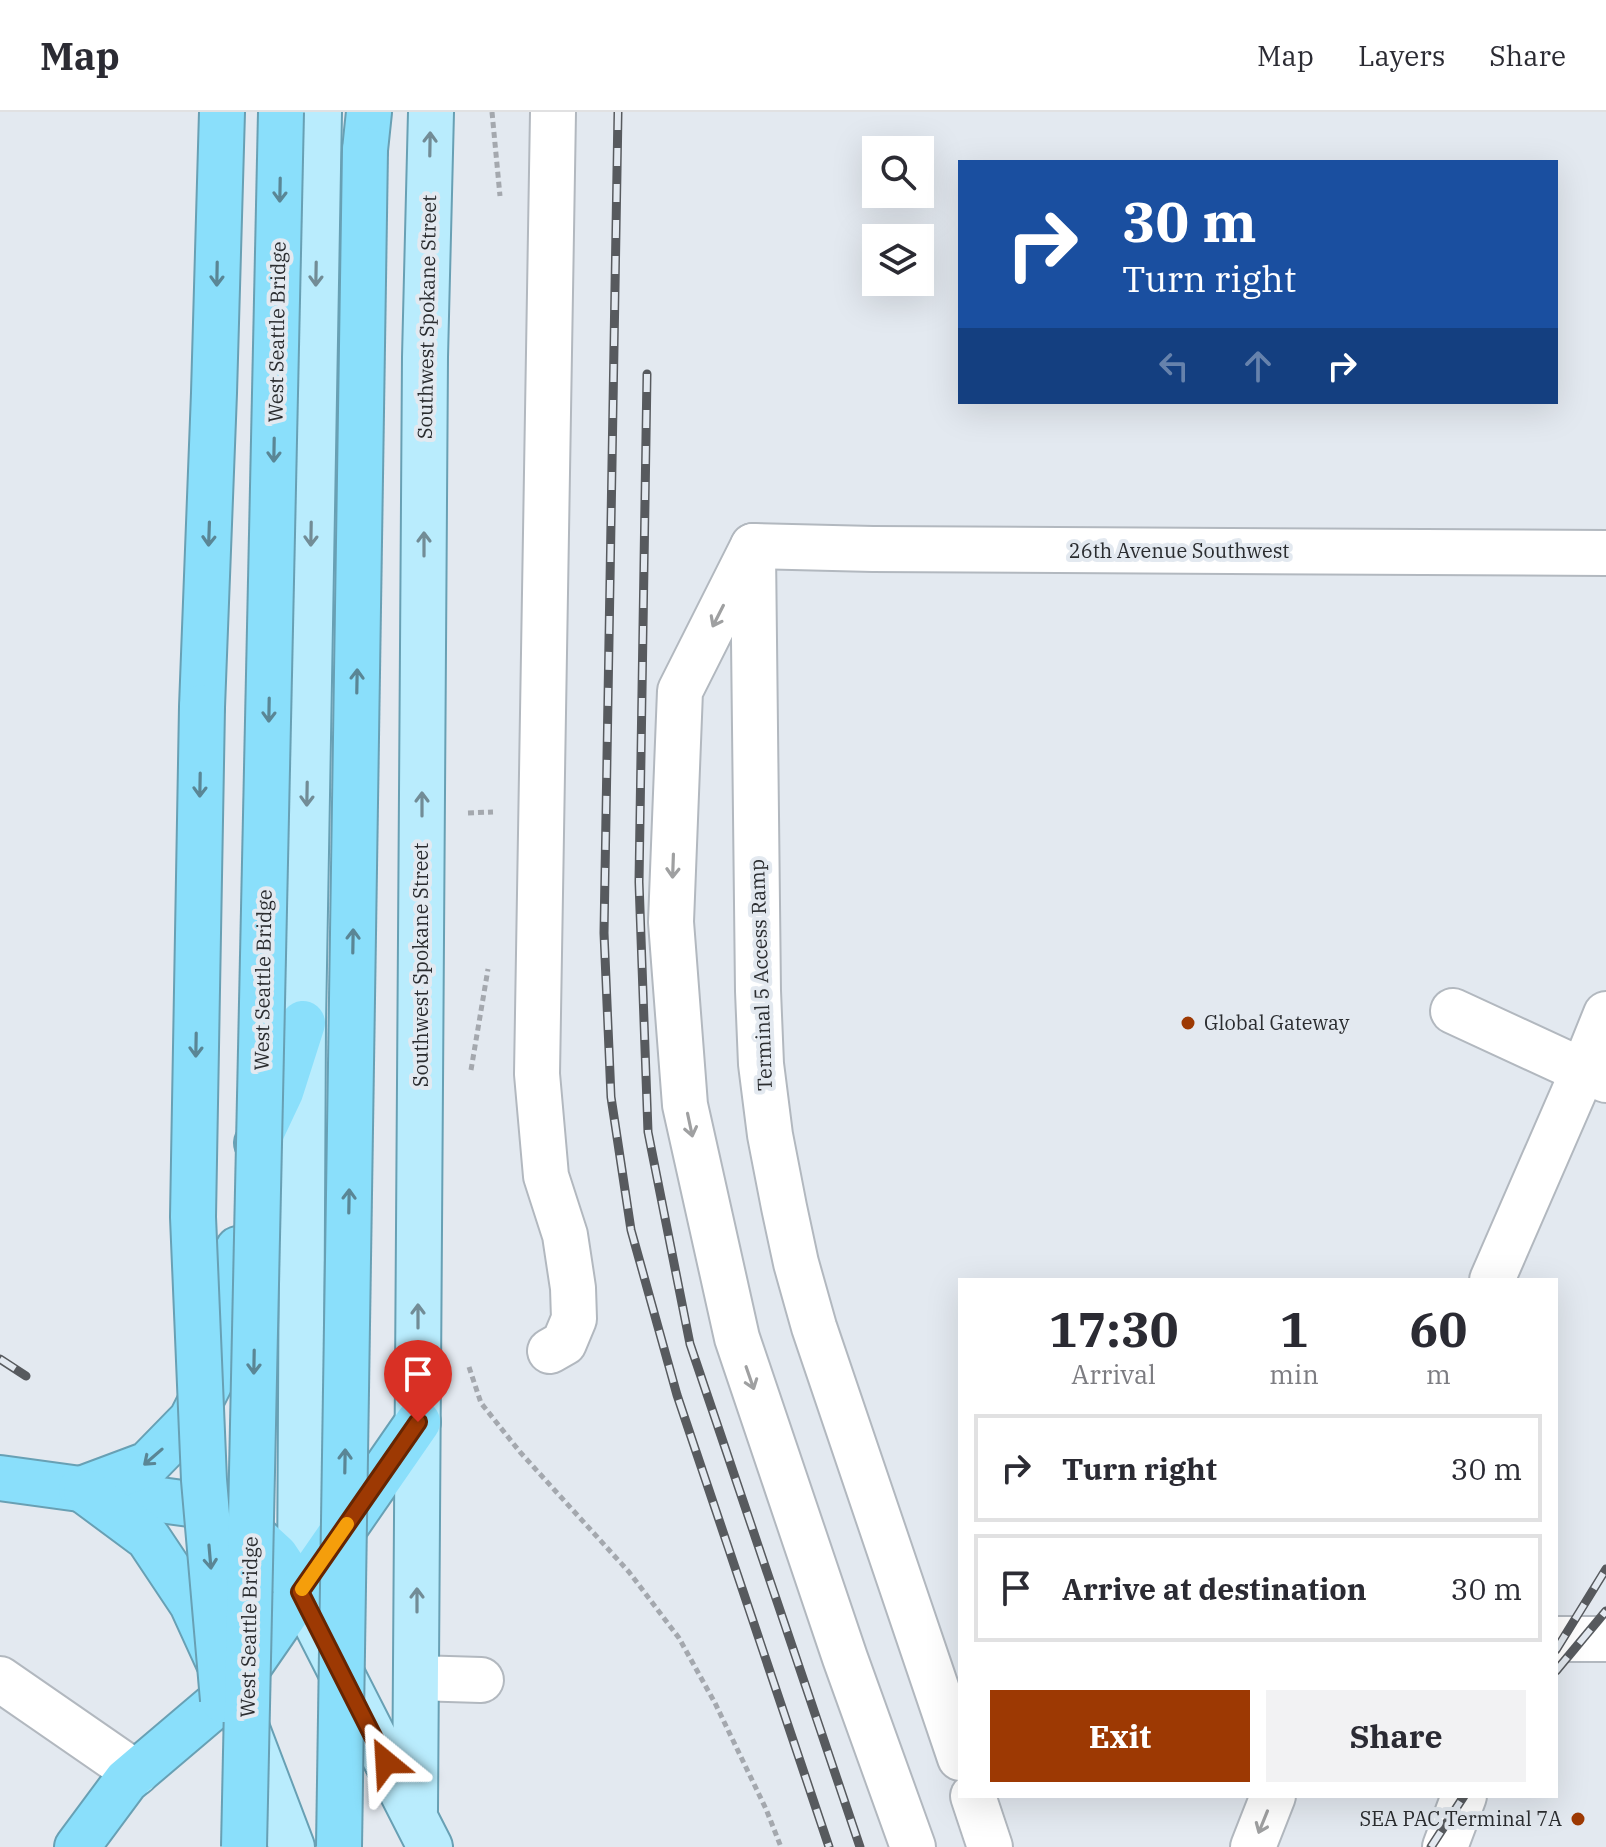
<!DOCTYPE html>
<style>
body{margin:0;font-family:"IBM Plex Serif",serif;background:#f2f2f3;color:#2b2b33;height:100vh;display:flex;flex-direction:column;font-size:30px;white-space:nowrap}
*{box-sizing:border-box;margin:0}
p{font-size:26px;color:#7c7c81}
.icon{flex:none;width:44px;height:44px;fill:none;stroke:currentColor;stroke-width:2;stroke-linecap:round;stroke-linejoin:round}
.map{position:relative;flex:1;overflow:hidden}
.drawer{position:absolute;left:958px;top:1166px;width:600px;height:520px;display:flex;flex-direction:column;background:#fff;border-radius:0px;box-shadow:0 8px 32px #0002}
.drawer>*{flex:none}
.top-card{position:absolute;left:958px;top:48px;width:600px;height:244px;border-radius:0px;box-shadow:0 8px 32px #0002;background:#1a4fa0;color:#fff;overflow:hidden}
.tools{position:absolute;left:862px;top:24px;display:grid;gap:16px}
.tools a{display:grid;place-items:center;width:72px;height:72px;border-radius:0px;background:#fff;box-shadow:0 8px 32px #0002;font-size:40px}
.pin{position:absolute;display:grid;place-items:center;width:68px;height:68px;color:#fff;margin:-82px -34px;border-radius:50% 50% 50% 0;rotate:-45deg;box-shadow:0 0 8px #0007}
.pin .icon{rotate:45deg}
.me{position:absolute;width:88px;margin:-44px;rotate:333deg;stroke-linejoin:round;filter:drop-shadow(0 0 6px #0008)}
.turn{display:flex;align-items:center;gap:28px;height:168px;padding:0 32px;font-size:36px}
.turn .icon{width:104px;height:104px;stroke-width:2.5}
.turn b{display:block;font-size:56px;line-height:68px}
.lanes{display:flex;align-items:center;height:76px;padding:0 32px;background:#0003;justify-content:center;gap:40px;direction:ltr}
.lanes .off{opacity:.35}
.eta{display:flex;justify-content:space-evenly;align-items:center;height:136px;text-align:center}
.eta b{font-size:48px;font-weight:800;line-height:56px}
.cta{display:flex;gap:16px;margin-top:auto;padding:16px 32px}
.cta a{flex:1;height:92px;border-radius:0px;background:#9d3903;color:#fff;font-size:32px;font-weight:800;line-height:92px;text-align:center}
.cta a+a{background:#f2f2f3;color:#2b2b33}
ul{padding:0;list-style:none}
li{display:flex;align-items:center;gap:24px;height:108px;margin:0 16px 12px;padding:0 16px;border:4px solid #e1e1e2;border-radius:0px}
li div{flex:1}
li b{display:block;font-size:30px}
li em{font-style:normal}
header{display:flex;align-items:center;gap:48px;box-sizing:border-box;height:112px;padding:0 40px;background:#fff;border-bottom:2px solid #e1e1e2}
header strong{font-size:38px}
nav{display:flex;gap:44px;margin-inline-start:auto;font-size:28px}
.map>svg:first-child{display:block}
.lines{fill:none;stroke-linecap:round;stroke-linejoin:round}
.minor-casing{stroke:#b2b8bf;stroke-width:48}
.major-casing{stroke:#68a0b4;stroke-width:48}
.highway-casing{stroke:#68a0b4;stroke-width:48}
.path{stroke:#a4a8ae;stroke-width:5;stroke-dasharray:6 4;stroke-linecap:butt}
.minor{stroke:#fff;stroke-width:44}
.major{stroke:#b9ecfd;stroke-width:44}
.highway{stroke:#8adffb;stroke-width:44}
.rail-casing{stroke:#575a5e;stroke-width:9}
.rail{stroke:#e3e9f0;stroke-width:6;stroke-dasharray:18;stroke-linecap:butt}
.highway-bridge-casing{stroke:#68a0b4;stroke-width:48;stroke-linecap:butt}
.highway-bridge{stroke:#8adffb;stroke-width:44}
.oneway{stroke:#728c96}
.oneway2{stroke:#5a8695}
.oneway3{stroke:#9fa0a1}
.route-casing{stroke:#662502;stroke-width:20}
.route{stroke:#9d3903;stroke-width:14}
.slow{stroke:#f59e0b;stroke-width:14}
.poi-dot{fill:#9d3903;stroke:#e3e9f0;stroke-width:3}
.labels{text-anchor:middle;stroke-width:8;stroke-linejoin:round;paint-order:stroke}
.street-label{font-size:20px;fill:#2a2c2f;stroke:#e3e9f0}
.poi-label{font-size:20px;fill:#2a2c2f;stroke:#e3e9f0;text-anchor:start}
</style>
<header>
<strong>Map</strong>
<nav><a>Map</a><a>Layers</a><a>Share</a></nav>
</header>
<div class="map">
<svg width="1606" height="1735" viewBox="0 0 1606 1735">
<rect width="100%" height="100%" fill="#e3e9f0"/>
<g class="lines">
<defs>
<g id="minor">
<polyline points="753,434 680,579 671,810 685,993 737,1226 845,1546 913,1735"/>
<polyline points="753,434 873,437 1606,441"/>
<polyline points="753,440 758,879 761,952 770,1023 784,1095 796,1151 814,1215 960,1646"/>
<polyline points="1453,899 1583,959 1606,968"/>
<polyline points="1492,1168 1583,959 1606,902"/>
<polyline points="550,1239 564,1231 574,1207 573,1176 565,1123 546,1064 537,962 553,0"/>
<polyline points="1556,1527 1606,1527"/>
<polyline points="416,1566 481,1568"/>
<polyline points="0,1567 136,1661"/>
<polyline points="973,1684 990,1735"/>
<polyline points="1253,1735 1273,1684"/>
<polyline points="1445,1735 1464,1684"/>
</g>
<g id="major">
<polyline points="319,0 303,911 300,1480 430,1735"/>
<polyline points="246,1614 292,1735"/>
<polyline points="415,1698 425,245 431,0"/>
</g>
<g id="highway">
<polyline points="365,38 369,0"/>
<polyline points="202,595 214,281 222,0"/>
<polyline points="257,1031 281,980 303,911"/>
<polyline points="0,1366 197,1393 240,1411 276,1444 300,1480"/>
<polyline points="81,1377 148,1352 191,1308 225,1241 236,1183 238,1137"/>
<polyline points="86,1380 148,1426 192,1492 218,1549"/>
<polyline points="77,1735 126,1669 232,1579 418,1310"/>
</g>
</defs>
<use href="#minor" class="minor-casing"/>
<use href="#major" class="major-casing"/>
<use href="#highway" class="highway-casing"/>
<g class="path">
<polyline points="492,0 500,84"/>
<polyline points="468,701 493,700"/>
<polyline points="471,958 488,857"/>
<polyline points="469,1255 481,1291 520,1340 629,1460 679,1526 715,1591 766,1697 781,1735"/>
</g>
<use href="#minor" class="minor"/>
<use href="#major" class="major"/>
<use href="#highway" class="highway"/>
<defs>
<g id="rail">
<polyline points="618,0 604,821 611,985 631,1118 677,1283 829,1735"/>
<polyline points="647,262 639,770 648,1020 690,1232 860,1735"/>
<polyline points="0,1247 26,1264"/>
<polyline points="1556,1538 1606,1457"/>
<polyline points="1556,1559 1606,1499"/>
<polyline points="1431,1735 1464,1684"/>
</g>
</defs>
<use href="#rail" class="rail-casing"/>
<use href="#rail" class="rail"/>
<defs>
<g id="highway-bridge">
<polyline points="202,595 193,1105 204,1368 223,1588"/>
<polyline points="244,1735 281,0"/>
<polyline points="339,1735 365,38"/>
</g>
</defs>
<use href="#highway-bridge" class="highway-bridge-casing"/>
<use href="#highway-bridge" class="highway-bridge"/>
</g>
<defs><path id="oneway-shaft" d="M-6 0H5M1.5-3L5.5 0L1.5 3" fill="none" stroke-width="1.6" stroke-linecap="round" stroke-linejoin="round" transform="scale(2)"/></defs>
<g class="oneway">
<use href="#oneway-shaft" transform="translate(430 32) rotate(-89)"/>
<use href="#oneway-shaft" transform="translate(316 162) rotate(91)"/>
<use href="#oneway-shaft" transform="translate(311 422) rotate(91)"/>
<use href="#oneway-shaft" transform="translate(424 432) rotate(-90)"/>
<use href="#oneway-shaft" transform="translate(307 682) rotate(91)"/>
<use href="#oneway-shaft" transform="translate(422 692) rotate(-90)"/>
<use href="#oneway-shaft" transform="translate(418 1204) rotate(-90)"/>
<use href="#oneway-shaft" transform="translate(417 1488) rotate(-90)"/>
</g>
<g class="oneway2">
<use href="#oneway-shaft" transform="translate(280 78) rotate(91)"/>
<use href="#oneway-shaft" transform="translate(217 162) rotate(91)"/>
<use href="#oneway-shaft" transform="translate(274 338) rotate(91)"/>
<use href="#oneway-shaft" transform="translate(209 422) rotate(92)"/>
<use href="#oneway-shaft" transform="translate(357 569) rotate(-89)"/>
<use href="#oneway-shaft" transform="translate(269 598) rotate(91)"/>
<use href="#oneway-shaft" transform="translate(200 673) rotate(91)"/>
<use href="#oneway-shaft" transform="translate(353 829) rotate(-89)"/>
<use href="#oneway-shaft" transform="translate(196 933) rotate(91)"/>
<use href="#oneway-shaft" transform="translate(349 1089) rotate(-89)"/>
<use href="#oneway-shaft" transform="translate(254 1250) rotate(91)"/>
<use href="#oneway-shaft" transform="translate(153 1345) rotate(139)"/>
<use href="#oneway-shaft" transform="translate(345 1349) rotate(-89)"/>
<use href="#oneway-shaft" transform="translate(210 1445) rotate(85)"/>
</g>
<g class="oneway3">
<use href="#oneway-shaft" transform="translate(718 504) rotate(117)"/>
<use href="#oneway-shaft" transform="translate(673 754) rotate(92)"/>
<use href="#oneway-shaft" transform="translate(690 1013) rotate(78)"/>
<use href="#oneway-shaft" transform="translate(750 1266) rotate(71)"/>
<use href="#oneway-shaft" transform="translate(1263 1710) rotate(112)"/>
</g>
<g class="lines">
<defs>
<polyline id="route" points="386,1650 300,1480 418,1310"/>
</defs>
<use href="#route" class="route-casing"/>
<use href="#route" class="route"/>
<polyline class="slow" points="302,1477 347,1412"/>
</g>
<g class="poi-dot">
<circle cx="1188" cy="911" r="8"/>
<circle cx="1578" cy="1707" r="8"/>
</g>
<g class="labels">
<g class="street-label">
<text transform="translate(427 205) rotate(-89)" y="7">Southwest Spokane Street</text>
<text transform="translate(277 220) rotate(-89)" y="7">West Seattle Bridge</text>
<text x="1179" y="446">26th Avenue Southwest</text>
<text transform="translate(421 853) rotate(-90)" y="7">Southwest Spokane Street</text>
<text transform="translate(761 863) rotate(-92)" y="7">Terminal 5 Access Ramp</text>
<text transform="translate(263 868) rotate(-89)" y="7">West Seattle Bridge</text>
<text transform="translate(249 1515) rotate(-89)" y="7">West Seattle Bridge</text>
</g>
<g class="poi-label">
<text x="1204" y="918">Global Gateway</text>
<text x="1562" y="1714" text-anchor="end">SEA PAC Terminal 7A</text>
</g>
</g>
</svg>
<div class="tools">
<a><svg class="icon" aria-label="search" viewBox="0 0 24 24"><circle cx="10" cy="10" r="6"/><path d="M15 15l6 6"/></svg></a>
<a><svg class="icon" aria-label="layers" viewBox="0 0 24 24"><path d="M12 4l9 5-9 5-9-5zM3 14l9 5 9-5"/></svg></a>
</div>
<div class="pin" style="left:418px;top:1310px;background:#d93025"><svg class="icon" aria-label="arrive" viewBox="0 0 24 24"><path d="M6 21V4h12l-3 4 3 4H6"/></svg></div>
<svg class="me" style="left:386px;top:1650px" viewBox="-20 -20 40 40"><path d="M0-17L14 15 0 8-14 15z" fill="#9d3903" stroke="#fff" stroke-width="4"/></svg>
<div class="top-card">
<div class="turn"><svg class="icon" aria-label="right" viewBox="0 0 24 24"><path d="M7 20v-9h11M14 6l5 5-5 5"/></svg><div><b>30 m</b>Turn right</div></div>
<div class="lanes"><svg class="icon off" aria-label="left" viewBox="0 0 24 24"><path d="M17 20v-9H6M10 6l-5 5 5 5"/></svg><svg class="icon off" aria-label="ahead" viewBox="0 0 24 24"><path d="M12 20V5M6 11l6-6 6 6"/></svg><svg class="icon" aria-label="right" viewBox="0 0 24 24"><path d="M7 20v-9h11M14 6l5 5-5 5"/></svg></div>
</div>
<section class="drawer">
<div class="eta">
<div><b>17:30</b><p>Arrival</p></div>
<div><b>1</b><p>min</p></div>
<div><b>60</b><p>m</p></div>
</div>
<ul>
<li><svg class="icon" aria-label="right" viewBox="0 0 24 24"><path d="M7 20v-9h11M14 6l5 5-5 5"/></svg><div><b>Turn right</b></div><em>30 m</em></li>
<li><svg class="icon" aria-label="arrive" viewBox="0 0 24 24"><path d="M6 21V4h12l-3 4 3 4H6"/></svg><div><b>Arrive at destination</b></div><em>30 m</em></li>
</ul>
<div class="cta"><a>Exit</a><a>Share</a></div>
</section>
</div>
